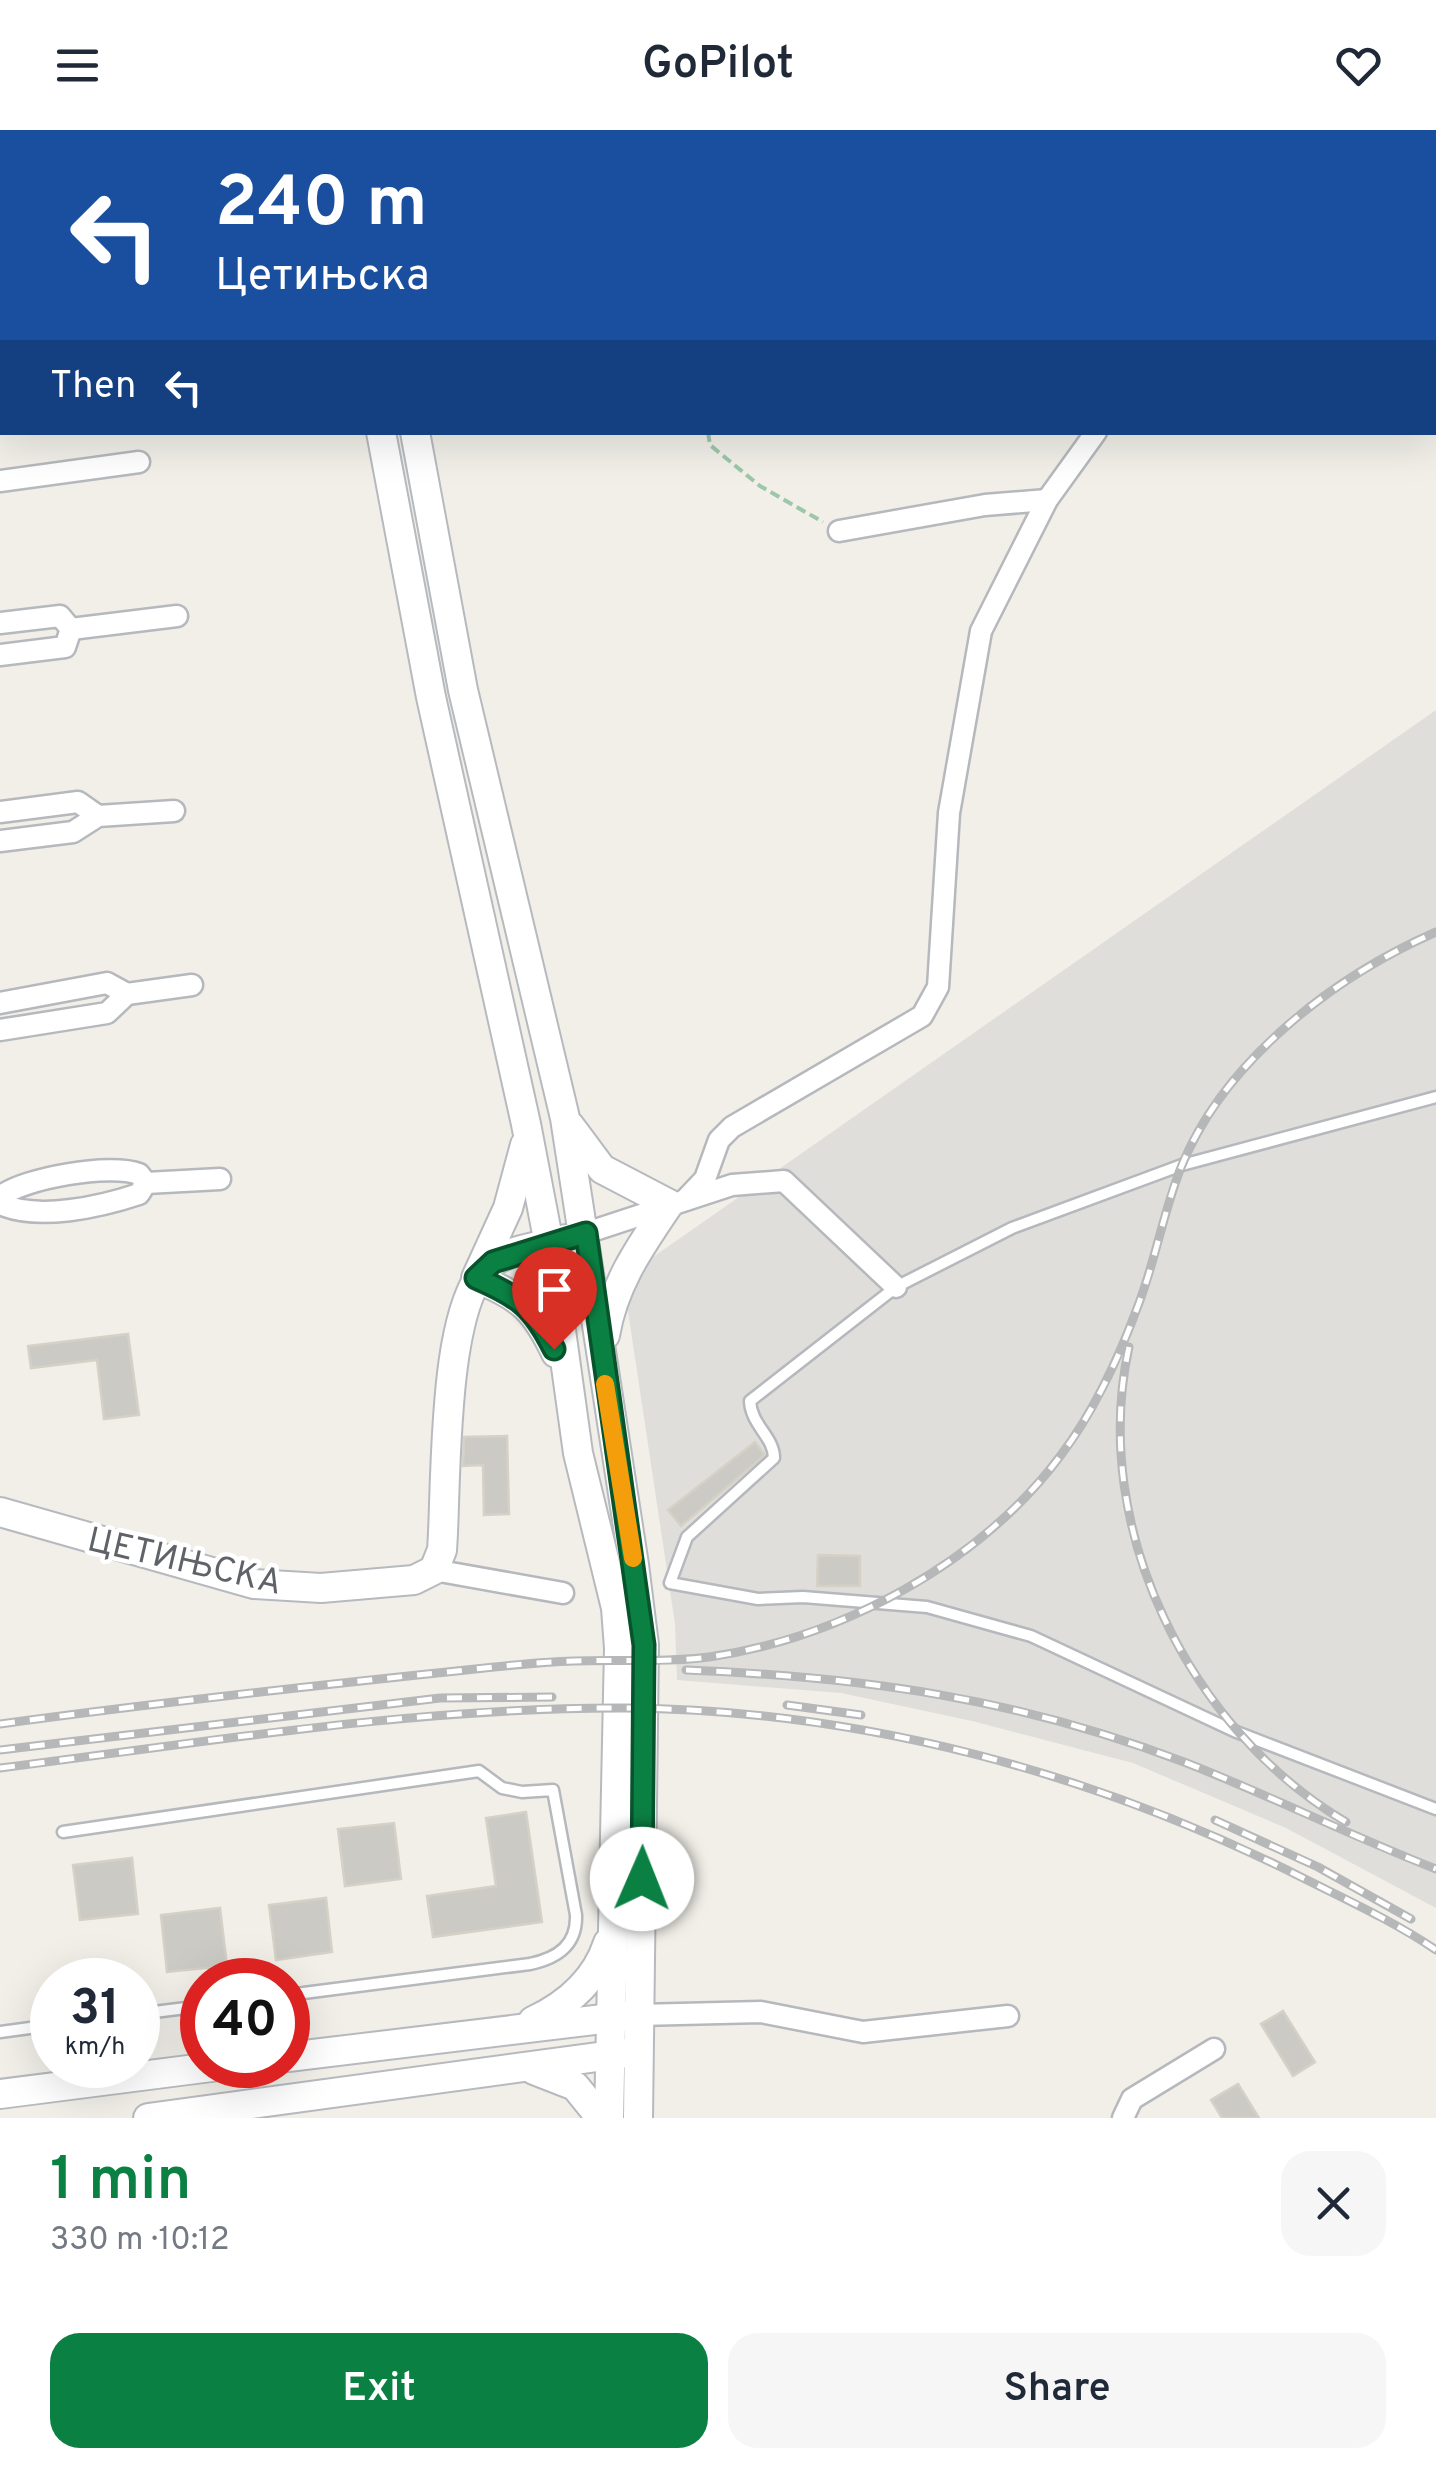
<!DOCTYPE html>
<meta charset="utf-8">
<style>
body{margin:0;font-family:Overpass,sans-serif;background:#f6f6f7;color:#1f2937;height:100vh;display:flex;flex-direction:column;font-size:38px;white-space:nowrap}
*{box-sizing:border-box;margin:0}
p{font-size:32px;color:#747a83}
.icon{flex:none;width:55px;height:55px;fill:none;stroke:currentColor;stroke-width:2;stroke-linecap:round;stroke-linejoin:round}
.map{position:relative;height:1988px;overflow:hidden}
.details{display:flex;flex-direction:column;background:#fff;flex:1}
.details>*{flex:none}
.hud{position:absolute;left:0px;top:0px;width:1438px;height:305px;box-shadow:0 10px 40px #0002;background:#1a4fa0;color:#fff;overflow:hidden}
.speed{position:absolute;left:30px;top:1828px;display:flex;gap:20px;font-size:50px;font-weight:700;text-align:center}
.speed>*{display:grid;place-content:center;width:130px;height:130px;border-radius:50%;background:#fff;box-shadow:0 10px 40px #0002;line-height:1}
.speed small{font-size:25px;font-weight:400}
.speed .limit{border:15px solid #d22;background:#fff;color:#111}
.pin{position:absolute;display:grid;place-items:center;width:85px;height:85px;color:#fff;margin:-102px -42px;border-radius:50% 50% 50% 0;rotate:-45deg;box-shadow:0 0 10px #0007}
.pin .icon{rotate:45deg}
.me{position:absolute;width:110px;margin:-55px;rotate:1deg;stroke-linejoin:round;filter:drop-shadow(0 0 8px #0008)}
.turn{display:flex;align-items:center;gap:35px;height:210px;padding:0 50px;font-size:45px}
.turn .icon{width:130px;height:130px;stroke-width:2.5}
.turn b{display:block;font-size:70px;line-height:85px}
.then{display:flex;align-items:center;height:95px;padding:0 50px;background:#0003;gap:20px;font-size:38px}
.round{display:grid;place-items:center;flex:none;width:105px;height:105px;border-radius:30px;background:#f6f6f7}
.overview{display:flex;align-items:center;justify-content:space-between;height:170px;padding:0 50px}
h1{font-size:60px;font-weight:600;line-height:75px;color:#0b8043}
.cta{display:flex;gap:20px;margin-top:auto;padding:20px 50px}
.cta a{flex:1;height:115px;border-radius:30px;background:#0b8043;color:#fff;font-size:40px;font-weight:600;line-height:115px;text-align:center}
.cta a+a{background:#f6f6f7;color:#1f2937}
header{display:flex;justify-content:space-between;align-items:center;height:130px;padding:0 50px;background:#fff;font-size:45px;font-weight:600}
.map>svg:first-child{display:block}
.industrial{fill:#e0deda}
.building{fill:#cccac5;stroke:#d6d1c6;stroke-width:2.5}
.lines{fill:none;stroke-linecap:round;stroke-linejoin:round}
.lane-casing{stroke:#b5b8bc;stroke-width:15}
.street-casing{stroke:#b5b8bc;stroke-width:25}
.secondary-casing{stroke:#b6babf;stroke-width:32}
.path{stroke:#9cc7a9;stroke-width:4;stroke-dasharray:10 5;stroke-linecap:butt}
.lane{stroke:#fff;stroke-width:10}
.street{stroke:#fff;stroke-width:20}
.secondary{stroke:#fff;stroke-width:28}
.rail-casing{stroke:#b6b7b8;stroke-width:9}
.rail{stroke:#fff;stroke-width:5;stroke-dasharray:15;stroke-linecap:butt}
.route-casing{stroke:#07532c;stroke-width:25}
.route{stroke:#0b8043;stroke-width:18}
.slow{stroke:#f59e0b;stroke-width:18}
.labels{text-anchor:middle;stroke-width:9;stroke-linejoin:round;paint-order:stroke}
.street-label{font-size:35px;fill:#5f6368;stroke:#fff}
</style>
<header><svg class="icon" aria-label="menu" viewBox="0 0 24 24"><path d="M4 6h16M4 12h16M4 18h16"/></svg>GoPilot<svg class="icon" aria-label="heart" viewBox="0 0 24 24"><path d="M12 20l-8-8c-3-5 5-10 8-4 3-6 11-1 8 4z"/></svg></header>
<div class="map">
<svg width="1436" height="1988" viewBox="0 0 1436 1988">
<rect width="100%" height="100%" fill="#f1efe8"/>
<polygon class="industrial" points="1436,580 1436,1778 1286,1698 1133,1633 972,1591 841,1563 677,1550 675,1494 623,1148"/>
<g class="building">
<polygon points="128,1204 139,1285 104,1289 97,1230 31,1238 28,1216"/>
<polygon points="507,1306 509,1384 484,1385 483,1335 463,1336 464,1307"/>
<polygon points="755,1312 765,1325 681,1396 668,1380"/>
<polygon points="818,1425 860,1426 860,1456 817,1456"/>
<polygon points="526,1682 542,1792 433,1807 427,1766 496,1756 486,1688"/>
<polygon points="394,1693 401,1749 345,1756 338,1699"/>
<polygon points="132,1728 138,1784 80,1790 73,1735"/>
<polygon points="326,1768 332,1822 276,1830 269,1775"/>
<polygon points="220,1778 227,1836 167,1842 161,1785"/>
<polygon points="1283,1881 1315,1932 1293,1946 1261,1894"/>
<polygon points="1238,1954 1259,1988 1222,1988 1211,1970"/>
</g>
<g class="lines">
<defs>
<g id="lane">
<path d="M1436,967l-254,68 -170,63 -116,59 -146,114c1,24 24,36 24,57l-87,79 -17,46 88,16 45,-2 124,10 104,29 203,95 202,78"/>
<path d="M63,1702l416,-61 23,17 20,4 31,-2 23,125c1,30 -18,43 -46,49l-242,31"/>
<polyline points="138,1884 202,1876"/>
<polyline points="0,1902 52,1895"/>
</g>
<g id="street">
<polyline points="1223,0 1223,2"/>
<polyline points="0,164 2,164"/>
<polyline points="0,192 2,192"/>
<polyline points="0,351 139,332"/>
<polyline points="839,401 985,375 1047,370"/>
<polyline points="0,493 60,486 71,499 65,517 0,525"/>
<polyline points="71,499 177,486"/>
<polyline points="0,682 78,672 98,686"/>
<polyline points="0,711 73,702 98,686 174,681"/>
<polyline points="0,873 107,853 127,864"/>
<polyline points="0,900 107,883 127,864 192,855"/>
<path d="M0,1067c23,-19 111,-34 139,-23l7,9"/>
<polyline points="686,1069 705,1049 719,1010 732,997 922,886 938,857 949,683 981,501 1047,370 1096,302"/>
<path d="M0,1074c38,17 100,3 139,-10l7,-11 74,-4"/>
<polyline points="586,1103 732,1055 784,1051 896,1157"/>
<polyline points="434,1440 563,1463"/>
<polyline points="639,1885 761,1882 863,1902 1008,1886"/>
<polyline points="1123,1988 1132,1969 1214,1919"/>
</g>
<g id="secondary">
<polyline points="323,0 323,2"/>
<polyline points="359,0 360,2"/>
<polyline points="381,302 431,567 526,994 549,1114 578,1323 616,1478 619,1518 609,1988"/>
<polyline points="415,302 463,560 565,988 634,1435 644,1515 638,1988"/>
<path d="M570,996l32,43 67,35c-29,43 -55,79 -64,131"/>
<path d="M525,1015l-17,63 -32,70c46,19 59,31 80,75"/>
<path d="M0,1382l254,72 67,4 93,-8 20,-10 8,-20c5,-60 -2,-253 51,-288 19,-13 50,-16 73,-23"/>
<path d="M533,1891c34,-16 63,-41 75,-78"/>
<polyline points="288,1927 628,1886"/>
<polyline points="534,1940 575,1956 601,1988"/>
<polyline points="0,1964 227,1935"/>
<polyline points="148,1988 627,1923"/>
</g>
</defs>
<use href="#lane" class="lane-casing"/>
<use href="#street" class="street-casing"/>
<use href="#secondary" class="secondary-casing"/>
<g class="path">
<polyline points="659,0 659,2"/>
<polyline points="708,302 710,315 760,356 823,392"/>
</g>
<use href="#lane" class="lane"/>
<use href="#street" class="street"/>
<use href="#secondary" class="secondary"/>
<defs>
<g id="rail">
<path d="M1129,1217c-40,181 61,383 217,475"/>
<path d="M686,1540c179,7 329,28 498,92 85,33 167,74 252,107"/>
<polyline points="787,1575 861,1585"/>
<path d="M0,1594c155,-21 310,-38 466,-54 36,-4 72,-8 108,-9 45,-2 91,2 135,-4 132,-19 272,-94 352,-202 34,-45 59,-100 78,-152 17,-45 25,-94 43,-138 43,-105 153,-189 254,-233"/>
<polyline points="0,1620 440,1568 552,1567"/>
<path d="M0,1638c207,-26 416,-61 626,-60 236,2 466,64 677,170 44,22 92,44 133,72"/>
<polyline points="1215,1690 1318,1737 1411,1789"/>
</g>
</defs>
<use href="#rail" class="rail-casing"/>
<use href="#rail" class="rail"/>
</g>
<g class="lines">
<defs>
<path id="route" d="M554,1219c-21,-42 -34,-52 -78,-71l17,-16 93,-29 58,412 -2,234"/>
</defs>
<use href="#route" class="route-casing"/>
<use href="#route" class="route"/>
<polyline class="slow" points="605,1254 633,1428"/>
</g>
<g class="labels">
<g class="street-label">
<text transform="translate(185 1430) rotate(13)" y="12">ЦЕТИЊСКА</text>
</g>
</g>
</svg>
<div class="speed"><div>31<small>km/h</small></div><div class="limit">40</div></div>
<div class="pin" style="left:554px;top:1219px;background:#d93025"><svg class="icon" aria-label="arrive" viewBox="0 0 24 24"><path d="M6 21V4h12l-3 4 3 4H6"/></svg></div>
<svg class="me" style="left:642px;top:1749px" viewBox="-20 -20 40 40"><circle r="19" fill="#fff"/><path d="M0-13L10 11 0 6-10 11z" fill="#0b8043"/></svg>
<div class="hud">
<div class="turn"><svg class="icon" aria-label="left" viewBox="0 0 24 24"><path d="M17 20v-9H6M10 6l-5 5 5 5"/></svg><div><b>240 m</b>Цетињска</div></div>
<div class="then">Then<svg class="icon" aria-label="left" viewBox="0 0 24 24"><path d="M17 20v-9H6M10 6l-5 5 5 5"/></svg></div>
</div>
</div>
<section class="details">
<div class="overview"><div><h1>1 min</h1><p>330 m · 10:12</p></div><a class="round"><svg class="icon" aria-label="close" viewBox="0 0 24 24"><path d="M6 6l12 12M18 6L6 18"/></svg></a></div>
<div class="cta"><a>Exit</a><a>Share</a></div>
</section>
